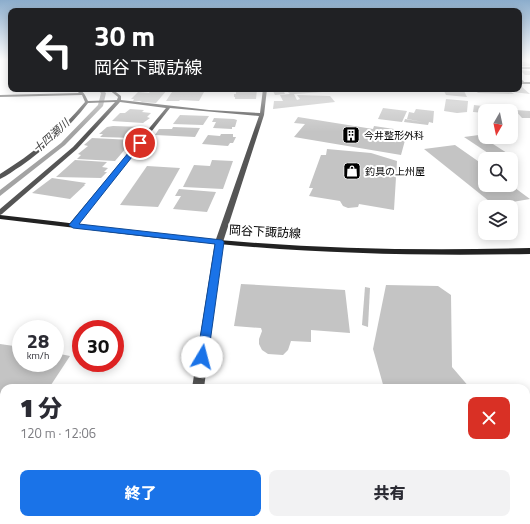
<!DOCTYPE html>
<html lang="ja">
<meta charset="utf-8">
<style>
body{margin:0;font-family:"Titillium Web","Noto Sans JP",sans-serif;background:#f2f2f3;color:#2b2b33;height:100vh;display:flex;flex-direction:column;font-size:15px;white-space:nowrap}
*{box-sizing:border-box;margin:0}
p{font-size:13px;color:#7c7c81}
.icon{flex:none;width:22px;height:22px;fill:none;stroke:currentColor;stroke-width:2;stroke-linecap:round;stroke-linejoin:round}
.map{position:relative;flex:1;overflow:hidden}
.side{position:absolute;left:0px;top:384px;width:530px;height:140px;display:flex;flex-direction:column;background:#fff;border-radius:12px 12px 0 0;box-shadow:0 2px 10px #0003}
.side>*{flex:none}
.top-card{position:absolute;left:8px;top:8px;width:514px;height:84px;border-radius:8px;box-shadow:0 2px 10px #0003;background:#202124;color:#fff;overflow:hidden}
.needle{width:26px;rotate:189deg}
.buttons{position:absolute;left:478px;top:104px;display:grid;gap:8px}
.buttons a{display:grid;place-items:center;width:40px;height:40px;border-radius:8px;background:#fff;box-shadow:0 2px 10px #0003;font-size:20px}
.speed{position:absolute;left:12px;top:320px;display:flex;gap:8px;font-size:20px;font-weight:700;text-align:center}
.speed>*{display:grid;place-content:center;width:52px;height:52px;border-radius:50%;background:#fff;box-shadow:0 2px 10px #0003;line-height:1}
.speed small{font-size:10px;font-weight:400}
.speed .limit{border:6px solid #d22;background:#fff;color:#111}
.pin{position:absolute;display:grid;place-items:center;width:34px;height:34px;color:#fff;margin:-17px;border:2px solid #fff;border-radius:50%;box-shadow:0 1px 4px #0007}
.me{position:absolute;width:44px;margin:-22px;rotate:8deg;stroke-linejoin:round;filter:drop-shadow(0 0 3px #0008)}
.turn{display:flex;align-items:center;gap:14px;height:84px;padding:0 20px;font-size:18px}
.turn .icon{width:52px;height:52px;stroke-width:2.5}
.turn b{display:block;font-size:28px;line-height:34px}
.round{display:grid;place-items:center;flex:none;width:42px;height:42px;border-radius:8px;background:#f2f2f3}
.overview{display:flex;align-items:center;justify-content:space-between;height:68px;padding:0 20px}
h1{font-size:24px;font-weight:800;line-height:30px}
.action{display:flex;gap:8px;margin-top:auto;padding:8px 20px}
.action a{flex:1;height:46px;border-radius:8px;background:#1a73e8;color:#fff;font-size:16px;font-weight:800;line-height:46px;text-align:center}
.action a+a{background:#f2f2f3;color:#2b2b33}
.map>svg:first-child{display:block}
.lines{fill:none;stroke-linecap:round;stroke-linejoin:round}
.stream{fill:#a3a3a3;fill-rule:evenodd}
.building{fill:#c4c4c4}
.minor{fill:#555;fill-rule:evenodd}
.secondary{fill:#222;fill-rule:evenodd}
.route{fill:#1a73e8;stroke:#114b97}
.labels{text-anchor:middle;stroke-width:4;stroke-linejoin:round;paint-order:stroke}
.far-poi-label{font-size:10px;fill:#000;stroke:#fff;text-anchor:start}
.far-water-label{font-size:11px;font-style:italic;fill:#444;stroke:#fff}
.street-label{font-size:12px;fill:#000;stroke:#fff}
</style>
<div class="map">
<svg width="530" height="524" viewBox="0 0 530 524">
<rect width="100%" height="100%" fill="#fff"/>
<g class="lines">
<polygon class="stream" points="96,89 101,89 106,93 103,106 65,145 0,196 0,190 61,143 98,105 101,93"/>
</g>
<g class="building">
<polygon points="519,61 525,62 530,64 530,66 519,66"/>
<polygon points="520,70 530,71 530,75 525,75"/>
<polygon points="519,87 522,87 530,94 513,92 509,89 519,89"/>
<polygon points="165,89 172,89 167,90 156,103 140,102 142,101 133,101 134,99 131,99 138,92 149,93 151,90 164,91"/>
<polygon points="236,89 257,89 256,99 235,99 235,97 234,97 234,94 236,94"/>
<polygon points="285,89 335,89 337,91 294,94 297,100 300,99 297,95 330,96 335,102 273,109 274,101 283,101 280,95 290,94"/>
<polygon points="428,89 463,89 467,97 446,95 444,91"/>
<polygon points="473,89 507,89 514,94 478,93"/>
<polygon points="283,90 285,94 275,95 273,91"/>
<polygon points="172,92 204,92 199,101 180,100 179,101 166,101"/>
<polygon points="446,99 468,101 467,112 457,113 444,111"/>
<polygon points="474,105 514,110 515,117 511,117 511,111 485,111 485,113 473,112"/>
<polygon points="383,108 407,111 402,122 378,119"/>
<polygon points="130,109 144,110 142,112 151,113 147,117 150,118 143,123 112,121 120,113 125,113"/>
<polygon points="416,109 434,111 433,123 429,122 428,125 404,122 405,119 423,122 407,119 409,112 414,113"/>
<polygon points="515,110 530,111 530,118 522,118"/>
<polygon points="180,115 209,116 203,125 173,124"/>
<polygon points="298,117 373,129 374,126 394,129 393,131 407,133 401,155 294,137 305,124 294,123"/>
<polygon points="214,118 234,119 237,120 235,127 232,127 232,129 213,128 216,122 212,122"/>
<polygon points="113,126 143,127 134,138 100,137 103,134 99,134 107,127"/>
<polygon points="173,127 200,128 195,137 155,135 159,129 172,129"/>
<polygon points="221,134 233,134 233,137 236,137 233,143 230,143 228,146 202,144 208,135 220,136"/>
<polygon points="479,135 507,153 491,155 464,137"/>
<polygon points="92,138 133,140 115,161 77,159 81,155 78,154 88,146 84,145"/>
<polygon points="455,145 485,166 485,185 511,185 530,199 494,205 424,149"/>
<polygon points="327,149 371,153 397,161 394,210 359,204 358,207 348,208 343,206 340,201 309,196 313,188 309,188 321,155 326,155"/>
<polygon points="75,160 107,162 102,167 108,168 104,172 107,172 101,178 56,177"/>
<polygon points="212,160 233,161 223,189 183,187 194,165 210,166"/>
<polygon points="147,166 180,168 158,207 120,205"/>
<polygon points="52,178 86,183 84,185 85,185 70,199 32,193"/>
<polygon points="179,189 216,192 207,212 173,209 181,196 175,196"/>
<polygon points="241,284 345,290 350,333 311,330 311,342 291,341 288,350 283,355 268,354 262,350 259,344 259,339 262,331 261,328 234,326"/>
<polygon points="386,285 438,286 451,295 452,367 470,388 384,388 373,349"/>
<polygon points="365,287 370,288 368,327 362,325"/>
<polygon points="0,344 21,347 21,363 55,363 55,353 70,356 49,388 4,388 4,420 0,419"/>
<polygon points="526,452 530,456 530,524 473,524 470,520 526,520"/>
<polygon points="57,520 74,523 74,524 55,524"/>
<polygon points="277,520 402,520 403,524 278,524"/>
</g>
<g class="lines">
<g class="minor">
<rect x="519" y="67" width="11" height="2"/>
<polygon points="519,76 524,82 530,82 530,84 522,84 519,80"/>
<path d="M75,89c8,0 10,6 13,12l29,-1 1,-3 -10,-8h4l9,7v4l88,10 51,3 3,-24h4l-3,26 -41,127 -19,146h-12l23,-146 44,-126 -89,-8 -94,119h-6l-1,-2 1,-2 96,-115 -46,-6 -43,47 -75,65 -2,1v-6l73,-62 42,-45 -27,1c-19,25 -42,45 -67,63 -7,4 -14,10 -21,13v-5c32,-20 61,-43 85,-72l-3,-7 -82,2v-2l79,-2z"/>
<rect x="182" y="520" width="14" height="4"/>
</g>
<path class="secondary" d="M0,215c73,8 146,18 219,25 104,9 207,11 311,8v6c-104,2 -208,0 -311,-10 -73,-6 -146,-17 -219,-25z"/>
</g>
<linearGradient id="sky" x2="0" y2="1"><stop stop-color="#8cadcc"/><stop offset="0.45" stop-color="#fff"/><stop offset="1" stop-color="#fff" stop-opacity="0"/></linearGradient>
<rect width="530" height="132" fill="url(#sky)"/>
<polygon class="route" points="138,141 143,143 79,224 222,240 224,242 208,357 207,361 202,362 198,361 197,357 215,244 73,228 69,225"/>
<defs>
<symbol id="building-square" viewBox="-11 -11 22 22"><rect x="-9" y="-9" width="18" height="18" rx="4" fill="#000" stroke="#fff"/><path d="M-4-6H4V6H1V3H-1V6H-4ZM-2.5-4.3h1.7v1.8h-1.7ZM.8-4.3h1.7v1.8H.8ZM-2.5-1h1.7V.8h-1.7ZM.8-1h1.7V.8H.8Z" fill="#fff"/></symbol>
<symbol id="shop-square" viewBox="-11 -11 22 22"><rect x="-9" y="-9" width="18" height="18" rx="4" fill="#000" stroke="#fff"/><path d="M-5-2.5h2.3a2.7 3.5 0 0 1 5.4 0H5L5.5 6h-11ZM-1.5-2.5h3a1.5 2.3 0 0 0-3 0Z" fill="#fff"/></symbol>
</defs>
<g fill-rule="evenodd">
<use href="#building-square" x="341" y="125" width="20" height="20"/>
<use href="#shop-square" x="342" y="161" width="20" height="20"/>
</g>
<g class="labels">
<g class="far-poi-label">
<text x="364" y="139">今井整形外科</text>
<text x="365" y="175">釣具の上州屋</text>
</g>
<g class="far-water-label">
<text transform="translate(51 136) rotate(-42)" y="4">十四瀬川</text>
</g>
<g class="street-label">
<text transform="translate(265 232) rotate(3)" y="4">岡谷下諏訪線</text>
</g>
</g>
</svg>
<div class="buttons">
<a><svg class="needle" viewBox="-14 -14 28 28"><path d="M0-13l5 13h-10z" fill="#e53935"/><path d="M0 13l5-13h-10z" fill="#7c7c81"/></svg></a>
<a><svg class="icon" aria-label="search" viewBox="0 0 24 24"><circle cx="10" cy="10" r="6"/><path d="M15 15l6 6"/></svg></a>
<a><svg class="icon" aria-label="layers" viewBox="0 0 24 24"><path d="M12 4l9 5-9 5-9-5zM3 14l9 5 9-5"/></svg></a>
</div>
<div class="speed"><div>28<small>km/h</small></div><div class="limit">30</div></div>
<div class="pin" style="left:140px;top:143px;background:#d93025"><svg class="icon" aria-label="arrive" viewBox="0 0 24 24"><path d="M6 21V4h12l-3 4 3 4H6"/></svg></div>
<svg class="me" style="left:202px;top:357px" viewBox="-20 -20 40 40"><circle r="19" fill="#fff"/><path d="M0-13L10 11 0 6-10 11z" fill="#1a73e8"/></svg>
<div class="top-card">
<div class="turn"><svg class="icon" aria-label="left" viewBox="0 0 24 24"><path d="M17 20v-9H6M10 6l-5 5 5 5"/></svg><div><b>30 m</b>岡谷下諏訪線</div></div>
</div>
<section class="side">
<div class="overview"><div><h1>1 分</h1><p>120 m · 12:06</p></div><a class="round" style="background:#d93025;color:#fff"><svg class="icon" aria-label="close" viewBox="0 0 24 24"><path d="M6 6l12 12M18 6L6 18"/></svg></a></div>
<div class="action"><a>終了</a><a>共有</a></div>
</section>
</div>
